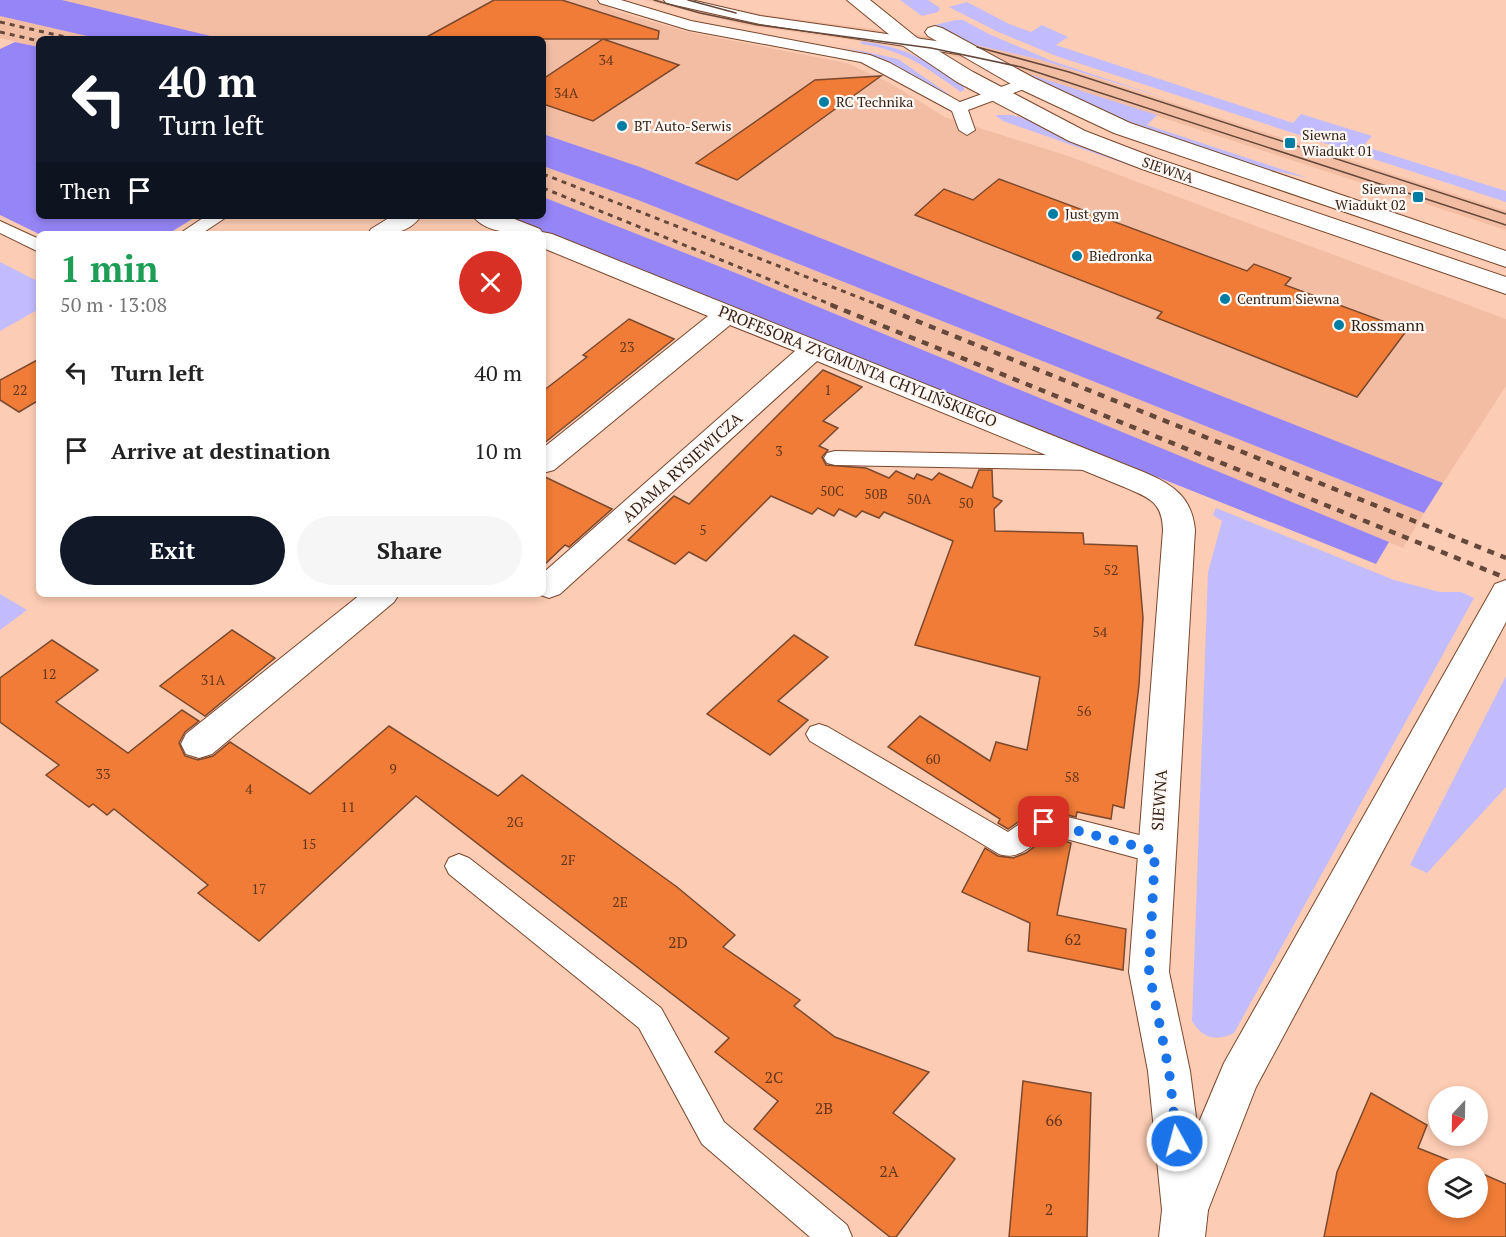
<!DOCTYPE html>
<meta charset="utf-8">
<style>
body{margin:0;font-family:"PT Serif",serif;background:#f6f6f6;color:#222;height:100vh;display:flex;flex-direction:column;font-size:22px;white-space:nowrap}
*{box-sizing:border-box;margin:0}
p{font-size:20px;color:#767676}
.icon{flex:none;width:33px;height:33px;fill:none;stroke:currentColor;stroke-width:2;stroke-linecap:round;stroke-linejoin:round}
.map{position:relative;flex:1;overflow:hidden}
.panel{position:absolute;left:36px;top:231px;width:510px;height:366px;display:flex;flex-direction:column;background:#fff;border-radius:9px;box-shadow:0 3px 9px #0003}
.panel>*{flex:none}
.hud{position:absolute;left:36px;top:36px;width:510px;height:183px;border-radius:9px;box-shadow:0 3px 9px #0003;background:#111827;color:#fff;overflow:hidden}
.needle{width:39px;rotate:202deg}
.buttons{position:absolute;left:1428px;top:1086px;display:grid;gap:12px}
.buttons a{display:grid;place-items:center;width:60px;height:60px;border-radius:50%;background:#fff;box-shadow:0 3px 9px #0003;font-size:30px}
.pin{position:absolute;display:grid;place-items:center;width:51px;height:51px;color:#fff;margin:-26px;border-radius:12px;box-shadow:0 3px 9px #0006}
.me{position:absolute;width:66px;margin:-33px;rotate:353deg;stroke-linejoin:round;filter:drop-shadow(0 0 4px #0008)}
.turn{display:flex;align-items:center;gap:21px;height:126px;padding:0 24px;font-size:27px}
.turn .icon{width:78px;height:78px;stroke-width:2.5}
.turn b{display:block;font-size:42px;line-height:51px}
.then{display:flex;align-items:center;height:57px;padding:0 24px;background:#0003;gap:12px;font-size:22px}
.round{display:grid;place-items:center;flex:none;width:63px;height:63px;border-radius:32px;background:#f6f6f6}
.summary{display:flex;align-items:center;justify-content:space-between;height:102px;padding:0 24px}
h1{font-size:36px;font-weight:600;line-height:45px;color:#1e9e55}
.cta{display:flex;gap:12px;margin-top:auto;padding:12px 24px}
.cta a{flex:1;height:69px;border-radius:36px;background:#111827;color:#fff;font-size:24px;font-weight:600;line-height:69px;text-align:center}
.cta a+a{background:#f6f6f6;color:#222}
ul{padding:0;list-style:none}
li{display:flex;align-items:center;gap:18px;height:78px;padding:0 24px}
li div{flex:1}
li b{display:block;font-size:22px}
li em{font-style:normal}
.map>svg:first-child{display:block}
.built{fill:#f2bda3}
.green{fill:#c2bcfe}
.forest{fill:#9685f7}
.building{fill:#f07c37;stroke:#7b492e;stroke-width:1.5}
.lines{fill:none;stroke-linecap:round;stroke-linejoin:round}
.service-casing{stroke:#79472c;stroke-width:2}
.minor-casing{stroke:#79472c;stroke-width:2}
.tertiary-casing{stroke:#79472c;stroke-width:2}
.service{fill:#fff;fill-rule:evenodd}
.minor{fill:#fff;fill-rule:evenodd}
.tertiary{fill:#fff;fill-rule:evenodd}
.tram{stroke:#65483a;stroke-width:1.5}
.rail-far1{stroke:#65483a;stroke-width:3;stroke-dasharray:5 5;stroke-linecap:butt}
.rail{stroke:#65483a;stroke-width:4.5;stroke-dasharray:7 7;stroke-linecap:butt}
.route{stroke:#1a73e8;stroke-width:10;stroke-dasharray:0 18}
.poi-dot{fill:#007da3;stroke:#fef8f5;stroke-width:2}
.labels{text-anchor:middle;stroke-width:4.5;stroke-linejoin:round;paint-order:stroke}
.number-label{font-size:14px;fill:#64361c}
.far-poi-label{font-size:14px;fill:#351f13;stroke:#fef8f5;text-anchor:start}
.far-street-label{font-size:14px;fill:#351f13;stroke:#fef8f5}
.poi-label{font-size:16px;fill:#351f13;stroke:#fef8f5;text-anchor:start}
.street-label{font-size:16px;fill:#351f13;stroke:#fef8f5}
.near-number-label{font-size:16px;fill:#64361c}
</style>
<div class="map">
<svg width="1506" height="1237" viewBox="0 0 1506 1237">
<rect width="100%" height="100%" fill="#fdccb4"/>
<g class="built">
<polygon points="62,0 603,0 612,10 688,32 847,63 888,82 945,117 1068,156 1506,319 1506,386 1443,483 640,167 543,134 543,39 223,39"/>
<polygon points="645,0 696,0 765,15 941,38 1038,59 1506,211 1506,230 1013,69 925,50 744,25"/>
<polygon points="0,16 100,39 39,39 39,47 0,38"/>
<polygon points="543,166 638,200 1424,513 1403,548 741,275 543,197"/>
</g>
<g class="green">
<polygon points="900,0 928,0 940,8 938,12 922,16"/>
<polygon points="967,2 1009,24 1031,32 1042,25 1068,37 1056,45 1293,123 1301,114 1372,136 1363,146 1506,191 1506,202 1056,56 996,31 949,7"/>
<polygon points="956,20 963,20 989,34 1052,61 1174,101 1038,59 962,42 935,25"/>
<path d="M860,41c46,6 66,19 104,44v5l-3,2c-36,-25 -55,-41 -99,-48z"/>
<path d="M839,46l59,13 52,36c-15,-1 -44,-26 -61,-33 -16,-7 -33,-12 -50,-16z"/>
<polygon points="1013,69 1157,115 1147,125 1308,178 1239,163 1127,122"/>
<polygon points="995,115 1012,115 1030,120 1140,169 1003,121"/>
<polygon points="0,262 39,282 39,309 0,331"/>
<path d="M1216,508l178,72 46,12h21l13,6 -240,435c-18,9 -32,5 -42,-12l16,-449 14,-51 -9,-6z"/>
<polygon points="0,594 27,610 0,630"/>
<polygon points="1506,676 1506,787 1427,873 1410,865"/>
</g>
<g class="forest">
<polygon points="0,0 62,0 223,39 100,39 0,16"/>
<polygon points="15,42 39,47 39,216 197,216 168,234 39,234 0,215 0,49"/>
<polygon points="543,134 640,167 1443,483 1424,513 638,200 543,166"/>
<polygon points="543,197 741,275 1389,542 1376,564 501,216 543,216"/>
</g>
<g class="building">
<polygon points="494,0 562,0 659,31 658,39 603,39 679,65 593,121 543,104 543,79 603,39 423,39"/>
<polygon points="881,76 737,180 696,163 815,80"/>
<polygon points="999,179 1247,271 1254,264 1291,278 1285,285 1407,330 1357,397 1157,318 1162,312 915,215 944,189 973,200"/>
<polygon points="629,319 674,339 543,444 543,391 587,357 583,355"/>
<polygon points="39,359 39,400 19,412 0,400 0,380"/>
<polygon points="823,370 862,387 823,421 838,428 819,446 828,450 822,457 826,465 866,468 889,478 896,471 914,479 917,474 932,480 939,473 972,488 979,470 992,470 993,497 1002,501 994,509 995,531 1083,533 1084,544 1137,546 1143,618 1139,685 1124,808 1113,805 1111,819 1077,812 1076,817 1043,809 1033,812 1008,829 998,823 1000,819 888,747 920,716 990,761 996,742 1027,750 1040,677 915,645 953,541 884,512 879,518 862,511 856,517 839,509 834,516 818,508 812,514 771,496 706,561 689,552 675,564 628,540 674,496 689,504"/>
<polygon points="543,476 612,509 569,547 565,545 543,566"/>
<polygon points="232,630 275,658 205,716 160,686"/>
<polygon points="794,635 828,657 778,701 808,720 770,755 707,714"/>
<polygon points="52,640 98,670 56,702 128,753 182,710 199,721 185,732 179,743 185,756 198,760 213,756 230,742 310,794 389,726 498,796 522,775 677,887 735,935 723,947 800,1000 794,1006 835,1037 929,1072 893,1113 955,1159 896,1237 890,1237 754,1129 778,1101 715,1052 729,1038 416,796 259,941 198,893 208,885 114,809 107,815 93,804 89,807 46,775 59,765 0,722 0,678"/>
<polygon points="1048,836 1071,843 1057,915 1126,929 1123,970 1028,951 1030,923 962,892 985,848 998,856 1013,858 1026,853"/>
<polygon points="1023,1081 1091,1093 1087,1237 1009,1237"/>
<polygon points="1371,1093 1427,1125 1418,1148 1468,1168 1438,1168 1438,1208 1478,1208 1478,1172 1506,1184 1506,1237 1324,1237 1337,1172"/>
</g>
<g class="lines">
<defs>
<g id="service">
<polygon points="598,0 621,0 691,21 870,55 890,63 960,102 1020,80 1026,78 1034,83 1032,86 968,110 975,130 967,135 959,130 952,111 861,62 689,30 600,3"/>
<polygon points="664,0 691,0 760,16 964,45 972,50 964,55 760,24 666,3"/>
<polygon points="206,216 228,216 201,234 179,234"/>
<polygon points="0,221 39,239 39,252 0,233"/>
<polygon points="835,451 1094,456 1102,458 1105,463 1102,468 1094,470 835,465 827,463 824,458 827,453"/>
<path d="M819,724l9,3 180,105 26,-18 10,-3 111,28 10,4 4,8 -4,8 -10,4 -107,-29c-16,11 -30,27 -49,20l-189,-113 -4,-7 4,-7z"/>
<polygon points="459,854 469,858 661,1008 724,1122 847,1225 852,1237 810,1237 702,1144 639,1028 449,874 445,866 449,858"/>
</g>
<g id="minor">
<path d="M392,216h29c-13,19 -33,18 -53,18l3,-5z"/>
<path d="M473,216h34l33,13 2,3 10,2 594,239c28,12 46,25 49,57l-26,442 21,99 18,139 -7,16 -16,7 -16,-7 -7,-16 -14,-139 -19,-99 34,-442c-1,-29 -14,-32 -39,-43l-307,-126 -257,233 -11,4 -11,-4h5v-21l252,-222 -65,-26 -176,145 -11,3v-25l165,-132 -165,-68v-14c-20,0 -57,1 -70,-18z"/>
<polygon points="361,594 399,594 394,602 212,754 199,758 186,754 181,744 186,734"/>
</g>
<g id="tertiary">
<polygon points="847,0 870,0 916,37 973,72 1085,131 1158,159 1506,277 1506,294 1142,169 1069,141 957,82 902,45"/>
<polygon points="935,26 942,28 1034,78 1130,123 1506,251 1506,267 1114,133 1018,88 928,36 925,32 928,28"/>
<polygon points="1506,580 1506,622 1256,1087 1208,1210 1205,1237 1159,1237 1162,1210 1224,1063 1495,584"/>
</g>
</defs>
<use href="#service" class="service-casing"/>
<use href="#minor" class="minor-casing"/>
<use href="#tertiary" class="tertiary-casing"/>
<use href="#service" class="service"/>
<use href="#minor" class="minor"/>
<use href="#tertiary" class="tertiary"/>
<g class="tram">
<polyline points="654,0 700,13 758,25 931,48 1021,67 1506,225"/>
<polyline points="688,0 736,13"/>
<polyline points="977,47 1069,72 1506,214"/>
</g>
<g class="rail-far1">
<polyline points="0,22 74,39"/>
<polyline points="0,32 39,41"/>
<polyline points="543,174 881,306"/>
<polyline points="543,188 835,306"/>
</g>
<g class="rail">
<polyline points="831,305 1506,578"/>
<polyline points="877,305 1506,558"/>
</g>
</g>
<g class="lines">
<polyline class="route" points="1044,822 1155,851 1149,972 1169,1071 1177,1141"/>
</g>
<g class="poi-dot">
<circle cx="824" cy="102" r="6"/>
<circle cx="622" cy="126" r="6"/>
<rect x="1284" y="137" width="12" height="12" rx="3"/>
<rect x="1412" y="191" width="12" height="12" rx="3"/>
<circle cx="1053" cy="214" r="6"/>
<circle cx="1077" cy="256" r="6"/>
<circle cx="1225" cy="299" r="6"/>
<circle cx="1339" cy="325" r="6"/>
</g>
<g class="labels">
<g class="number-label">
<text x="606" y="65">34</text>
<text x="566" y="98">34A</text>
<text x="627" y="352">23</text>
<text x="20" y="395">22</text>
<text x="828" y="395">1</text>
<text x="779" y="456">3</text>
<text x="832" y="496">50C</text>
<text x="876" y="499">50B</text>
<text x="919" y="504">50A</text>
<text x="966" y="508">50</text>
<text x="703" y="535">5</text>
<text x="1111" y="575">52</text>
<text x="1100" y="637">54</text>
<text x="49" y="679">12</text>
<text x="213" y="685">31A</text>
<text x="1084" y="716">56</text>
<text x="933" y="764">60</text>
<text x="393" y="774">9</text>
<text x="103" y="779">33</text>
<text x="1072" y="782">58</text>
<text x="249" y="794">4</text>
<text x="348" y="812">11</text>
<text x="515" y="827">2G</text>
<text x="309" y="849">15</text>
<text x="568" y="865">2F</text>
<text x="259" y="894">17</text>
<text x="620" y="907">2E</text>
</g>
<g class="far-poi-label">
<text x="836" y="107">RC Technika</text>
<text x="634" y="131">BT Auto-Serwis</text>
<text x="1302" y="140">Siewna<tspan x="1302" dy="16">Wiadukt 01</tspan></text>
<text x="1406" y="194" text-anchor="end">Siewna<tspan x="1406" dy="16">Wiadukt 02</tspan></text>
<text x="1065" y="219">Just gym</text>
<text x="1089" y="261">Biedronka</text>
<text x="1237" y="304">Centrum Siewna</text>
</g>
<g class="far-street-label">
<text transform="translate(1168 170) rotate(19)" y="5">SIEWNA</text>
</g>
<g class="poi-label">
<text x="1351" y="331">Rossmann</text>
</g>
<g class="street-label">
<text transform="translate(858 366) rotate(22)" y="6">PROFESORA ZYGMUNTA CHYLIŃSKIEGO</text>
<text transform="translate(682 467) rotate(-42)" y="6">ADAMA RYSIEWICZA</text>
<text transform="translate(1159 800) rotate(-86)" y="6">SIEWNA</text>
</g>
<g class="near-number-label">
<text x="1073" y="945">62</text>
<text x="678" y="948">2D</text>
<text x="774" y="1083">2C</text>
<text x="824" y="1114">2B</text>
<text x="1054" y="1126">66</text>
<text x="889" y="1177">2A</text>
<text x="1049" y="1215">2</text>
</g>
</g>
</svg>
<div class="buttons">
<a><svg class="needle" viewBox="-14 -14 28 28"><path d="M0-13l5 13h-10z" fill="#e53935"/><path d="M0 13l5-13h-10z" fill="#767676"/></svg></a>
<a><svg class="icon" aria-label="layers" viewBox="0 0 24 24"><path d="M12 4l9 5-9 5-9-5zM3 14l9 5 9-5"/></svg></a>
</div>
<div class="pin" style="left:1044px;top:822px;background:#d93025"><svg class="icon" aria-label="arrive" viewBox="0 0 24 24"><path d="M6 21V4h12l-3 4 3 4H6"/></svg></div>
<svg class="me" style="left:1177px;top:1141px" viewBox="-20 -20 40 40"><circle r="17" fill="#1a73e8" stroke="#fff" stroke-width="3"/><path d="M0-11L8 9 0 5-8 9z" fill="#fff"/></svg>
<div class="hud">
<div class="turn"><svg class="icon" aria-label="left" viewBox="0 0 24 24"><path d="M17 20v-9H6M10 6l-5 5 5 5"/></svg><div><b>40 m</b>Turn left</div></div>
<div class="then">Then<svg class="icon" aria-label="arrive" viewBox="0 0 24 24"><path d="M6 21V4h12l-3 4 3 4H6"/></svg></div>
</div>
<section class="panel">
<div class="summary"><div><h1>1 min</h1><p>50 m · 13:08</p></div><a class="round" style="background:#d93025;color:#fff"><svg class="icon" aria-label="close" viewBox="0 0 24 24"><path d="M6 6l12 12M18 6L6 18"/></svg></a></div>
<ul>
<li><svg class="icon" aria-label="left" viewBox="0 0 24 24"><path d="M17 20v-9H6M10 6l-5 5 5 5"/></svg><div><b>Turn left</b></div><em>40 m</em></li>
<li><svg class="icon" aria-label="arrive" viewBox="0 0 24 24"><path d="M6 21V4h12l-3 4 3 4H6"/></svg><div><b>Arrive at destination</b></div><em>10 m</em></li>
</ul>
<div class="cta"><a>Exit</a><a>Share</a></div>
</section>
</div>
